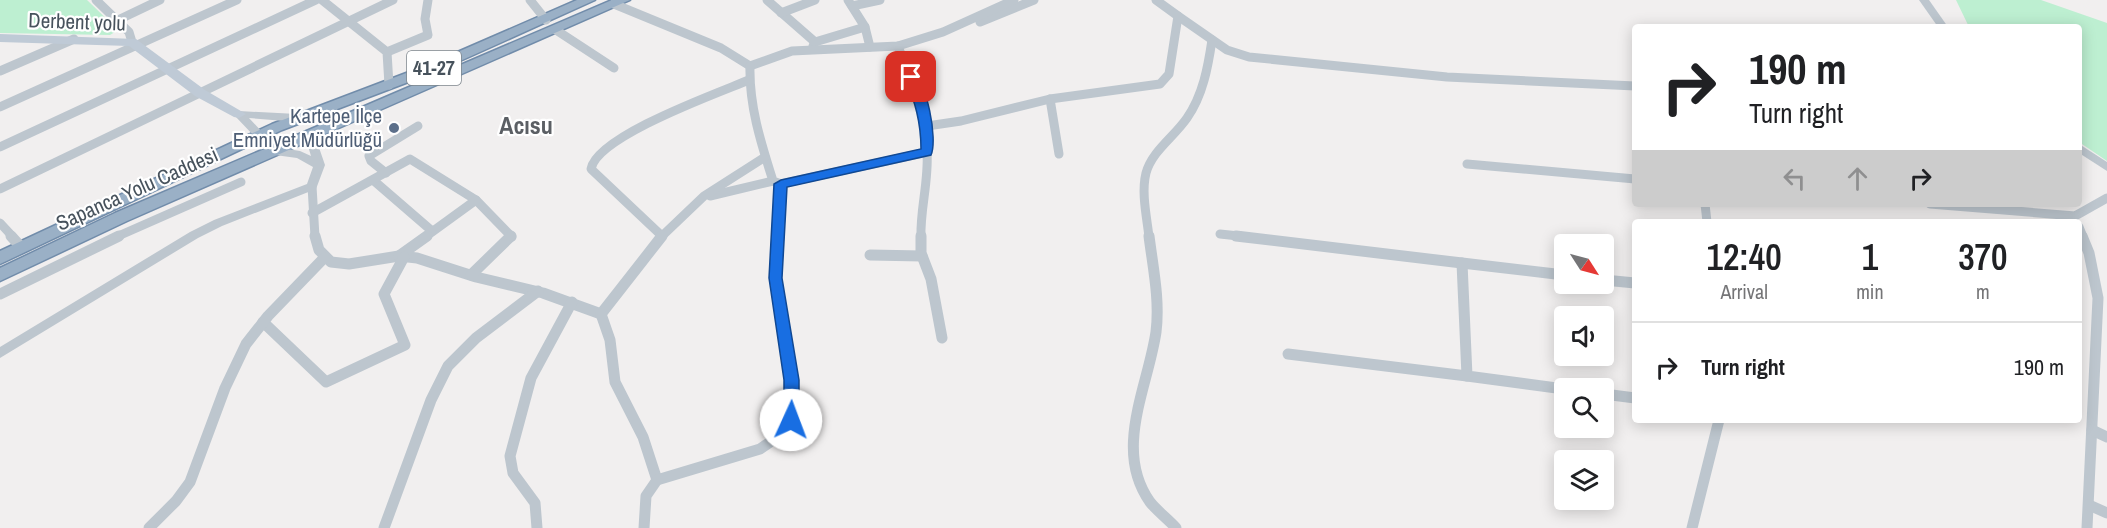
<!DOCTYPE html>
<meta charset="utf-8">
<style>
body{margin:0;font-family:"Archivo Narrow",sans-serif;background:#f2f2f2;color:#202124;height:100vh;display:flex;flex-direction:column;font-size:22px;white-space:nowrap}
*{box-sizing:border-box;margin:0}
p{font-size:20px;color:#757577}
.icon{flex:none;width:33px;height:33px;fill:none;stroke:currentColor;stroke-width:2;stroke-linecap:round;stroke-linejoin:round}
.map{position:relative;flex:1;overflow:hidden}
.drawer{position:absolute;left:1632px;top:219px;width:450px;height:204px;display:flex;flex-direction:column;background:#fff;border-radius:6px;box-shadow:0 3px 15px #0003}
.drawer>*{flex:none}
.hud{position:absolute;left:1632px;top:24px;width:450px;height:183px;border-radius:6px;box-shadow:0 3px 15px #0003;background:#fff;color:#202124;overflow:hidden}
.needle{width:39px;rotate:126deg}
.fabs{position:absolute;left:1554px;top:234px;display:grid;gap:12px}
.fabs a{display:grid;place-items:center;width:60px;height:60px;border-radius:6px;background:#fff;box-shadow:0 3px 15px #0003;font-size:30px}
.pin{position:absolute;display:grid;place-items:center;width:51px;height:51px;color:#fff;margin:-26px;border-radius:12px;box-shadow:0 3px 9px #0006}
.me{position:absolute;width:66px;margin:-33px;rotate:2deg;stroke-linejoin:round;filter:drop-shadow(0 0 4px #0008)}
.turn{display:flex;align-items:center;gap:21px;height:126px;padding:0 18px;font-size:27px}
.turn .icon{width:78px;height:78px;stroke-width:2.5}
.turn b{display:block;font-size:42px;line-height:51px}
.lanes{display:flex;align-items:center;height:57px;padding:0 18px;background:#0003;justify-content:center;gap:30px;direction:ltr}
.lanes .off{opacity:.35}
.eta{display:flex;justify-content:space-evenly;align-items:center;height:102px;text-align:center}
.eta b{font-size:36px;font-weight:600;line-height:42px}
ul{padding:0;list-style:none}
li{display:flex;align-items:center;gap:18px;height:90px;padding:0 18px;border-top:2px solid #e0e0e0}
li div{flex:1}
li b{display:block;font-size:22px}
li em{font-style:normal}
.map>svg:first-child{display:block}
.green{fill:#bdefd1}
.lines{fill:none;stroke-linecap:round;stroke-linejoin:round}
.trunk-casing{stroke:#718caa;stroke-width:3}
.minor-far1{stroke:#bdc6ce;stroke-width:9}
.minor{stroke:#bdc6ce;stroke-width:11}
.tertiary{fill:#bdc6ce;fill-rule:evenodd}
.secondary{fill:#bfcad6;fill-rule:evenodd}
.trunk{fill:#9ab0c6;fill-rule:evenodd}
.route{fill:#186ee2;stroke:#104893;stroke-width:1.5}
.service-dot{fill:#5c6f8a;stroke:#fff;stroke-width:2}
.labels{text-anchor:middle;stroke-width:4.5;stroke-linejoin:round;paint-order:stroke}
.shield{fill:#fff;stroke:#7e868d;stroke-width:1.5}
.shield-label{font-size:20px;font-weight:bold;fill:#47525c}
.street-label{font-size:21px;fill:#47525c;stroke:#fff}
.service-label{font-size:21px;fill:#4e5e75;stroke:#fff;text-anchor:end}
.quarter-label{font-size:24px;font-weight:bold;fill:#5b5f64;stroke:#fff}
</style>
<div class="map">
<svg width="2107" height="528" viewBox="0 0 2107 528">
<rect width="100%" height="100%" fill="#f1efef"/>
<g class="green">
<polygon points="0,0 87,0 118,30 110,35 0,33"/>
<polygon points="1956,0 2041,0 2107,23 2107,161 2079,142 2079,27 1969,27"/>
</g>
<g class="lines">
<defs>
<g id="trunk">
<polygon points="577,0 595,0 440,70 282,130 0,264 0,251 272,124 430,64"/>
<polygon points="612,0 630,0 127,221 0,281 0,268 115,213"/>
</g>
</defs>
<use href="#trunk" class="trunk-casing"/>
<g class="minor-far1">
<polyline points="96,0 129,32 132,42"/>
<polyline points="322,0 387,52 389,85"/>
<polyline points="530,0 546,20"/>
<polyline points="767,0 815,42"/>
<polyline points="848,0 865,27 870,47"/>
<polyline points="614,4 721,48 750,66"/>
<polyline points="852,6 880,0"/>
<polyline points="781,13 815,0"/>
<polyline points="1178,16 1227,50 1249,57 1447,77 1635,86"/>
<polyline points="118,20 160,0"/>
<polyline points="980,22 1034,0"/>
<polyline points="556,30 614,68"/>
<polyline points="813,46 815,42 865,27"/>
<polyline points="387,52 428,35 425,19 428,0"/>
<polyline points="750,66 792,51 898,46 943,32 1014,0"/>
<path d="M750,66c-1,40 11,77 23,115l8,3 -3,53"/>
<polyline points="0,71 74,39"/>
<polyline points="1050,99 1059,154"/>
<polyline points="0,107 237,0"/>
<polyline points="927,126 961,121 1050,99 1160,84 1169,74 1178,16 1156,0"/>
<polyline points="0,147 316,0"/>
<polyline points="1467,164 1635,179"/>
<polyline points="386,173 371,161 369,156 418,126"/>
<polyline points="373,180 432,231"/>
<polyline points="781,184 927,152 922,110 898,46"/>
<polyline points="312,186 315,237"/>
<polyline points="0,189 393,0"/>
<polyline points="710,196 773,181"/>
<polyline points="476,200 512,237"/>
<polyline points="1705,204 1707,222"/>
<polyline points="1930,204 2075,216 2107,198"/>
<polyline points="312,213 410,159 476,200 425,237"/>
<polyline points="0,223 13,237"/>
<polyline points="2079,227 2083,237"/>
<polyline points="1220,234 1248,237"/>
<path d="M662,236l-71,-67c6,-33 127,-76 158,-89"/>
<polyline points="116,237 241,182"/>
<polyline points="661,237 704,196 765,157"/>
<path d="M921,237c-1,-28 8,-56 6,-85"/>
<path d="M1149,237c-2,-19 -8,-44 -3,-64 6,-22 28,-36 41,-55 16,-23 21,-51 25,-78"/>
</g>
<g class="minor">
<polyline points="11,236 21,247"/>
<polyline points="315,236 319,250 331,262 349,264 399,256 417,258 476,277 543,293 601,314 662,236"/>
<polyline points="921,236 921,253 931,279 942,338"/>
<path d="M1149,236c4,32 11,64 7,96 -8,55 -43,118 -6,170 7,9 18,17 26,26"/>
<polyline points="1236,236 1462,263"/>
<polyline points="2082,236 2089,253 2098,298 2087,528"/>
<polyline points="870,255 922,256"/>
<polyline points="399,256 427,236"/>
<polyline points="471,275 511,236"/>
<polyline points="1564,275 1462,263 1467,376 1564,389"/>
<polyline points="1604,280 1635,283"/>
<polyline points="0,294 119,236"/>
<polyline points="601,314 610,340 615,382 643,437 657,480"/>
<polyline points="263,322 326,382 405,345 384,294 404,257"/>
<polyline points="1288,354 1467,376"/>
<polyline points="1604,394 1635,398"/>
<polyline points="2092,430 2107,437"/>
<polyline points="2089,505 2107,513"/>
<polyline points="149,528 176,501 190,482 225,388 246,344 268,316 324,258"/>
<polyline points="384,528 431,400 448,366 476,338 538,291"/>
<polyline points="537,528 535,503 513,473 510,456 531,378 572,302"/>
<polyline points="644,528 646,496 657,480 760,449 782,434 791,420 792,380 776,278 778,236"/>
<polyline points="1692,528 1719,420"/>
</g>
<g class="tertiary">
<polygon points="1919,0 1929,0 1948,27 1938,27"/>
<polygon points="239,111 297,114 302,118 297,122 249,118 264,134 259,138 255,137 235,116 234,114 235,112"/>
<polygon points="310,132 315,136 325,165 316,189 222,226 198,238 0,358 0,347 190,232 214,220 307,184 313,167 297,158 275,155 270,151 275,147 300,151 311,156 305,136"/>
<polygon points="2079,144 2107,162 2107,171 2079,153"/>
</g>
<polygon class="secondary" points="0,34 136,39 205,90 246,114 239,118 234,117 195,96 129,46 0,42"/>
<use href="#trunk" class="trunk"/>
</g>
<path class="route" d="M911,73c16,6 27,67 20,82l-144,32 -5,91 17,102v40l-2,4 -6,2 -5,-2 -2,-4v-40l-15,-102 5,-94 7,-4 140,-31c0,-27 -6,-47 -16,-72z"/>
<circle class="service-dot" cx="394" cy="128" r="6"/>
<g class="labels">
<rect class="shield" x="407" y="51" width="54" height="34" rx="4.5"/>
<g class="shield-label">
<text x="434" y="75">41-27</text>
</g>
<g class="street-label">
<text transform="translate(77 22) rotate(2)" y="7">Derbent yolu</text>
<text transform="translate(137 189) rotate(-24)" y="7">Sapanca Yolu Caddesi</text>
</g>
<g class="service-label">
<text x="382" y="123">Kartepe İlçe<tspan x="382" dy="24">Emniyet Müdürlüğü</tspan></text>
</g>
<g class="quarter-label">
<text x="526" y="134">Acısu</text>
</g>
</g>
</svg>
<div class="fabs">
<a><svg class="needle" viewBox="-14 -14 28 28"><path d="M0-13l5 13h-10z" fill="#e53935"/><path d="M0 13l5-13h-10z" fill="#757577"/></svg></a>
<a><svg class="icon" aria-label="sound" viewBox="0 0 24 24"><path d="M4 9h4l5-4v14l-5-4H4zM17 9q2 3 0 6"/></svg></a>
<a><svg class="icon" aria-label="search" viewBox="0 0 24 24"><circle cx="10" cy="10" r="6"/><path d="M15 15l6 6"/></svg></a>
<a><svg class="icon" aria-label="layers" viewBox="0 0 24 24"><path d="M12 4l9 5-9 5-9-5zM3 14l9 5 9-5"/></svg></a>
</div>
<div class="pin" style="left:911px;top:77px;background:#d93025"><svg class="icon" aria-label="arrive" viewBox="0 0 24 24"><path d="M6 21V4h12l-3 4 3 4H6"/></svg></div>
<svg class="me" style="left:791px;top:420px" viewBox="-20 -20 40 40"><circle r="19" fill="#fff"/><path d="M0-13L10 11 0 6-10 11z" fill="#186ee2"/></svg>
<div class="hud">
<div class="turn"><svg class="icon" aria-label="right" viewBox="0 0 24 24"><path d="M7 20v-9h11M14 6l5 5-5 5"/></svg><div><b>190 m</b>Turn right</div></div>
<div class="lanes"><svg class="icon off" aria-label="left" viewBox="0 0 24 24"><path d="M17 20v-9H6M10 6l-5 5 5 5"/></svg><svg class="icon off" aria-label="ahead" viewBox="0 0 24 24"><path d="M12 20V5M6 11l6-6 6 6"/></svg><svg class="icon" aria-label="right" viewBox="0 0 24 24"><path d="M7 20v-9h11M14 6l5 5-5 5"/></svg></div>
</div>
<section class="drawer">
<div class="eta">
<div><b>12:40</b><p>Arrival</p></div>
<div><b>1</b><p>min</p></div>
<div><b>370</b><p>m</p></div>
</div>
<ul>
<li><svg class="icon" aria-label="right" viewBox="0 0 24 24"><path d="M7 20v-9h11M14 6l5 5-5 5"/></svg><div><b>Turn right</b></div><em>190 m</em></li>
</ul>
</section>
</div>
